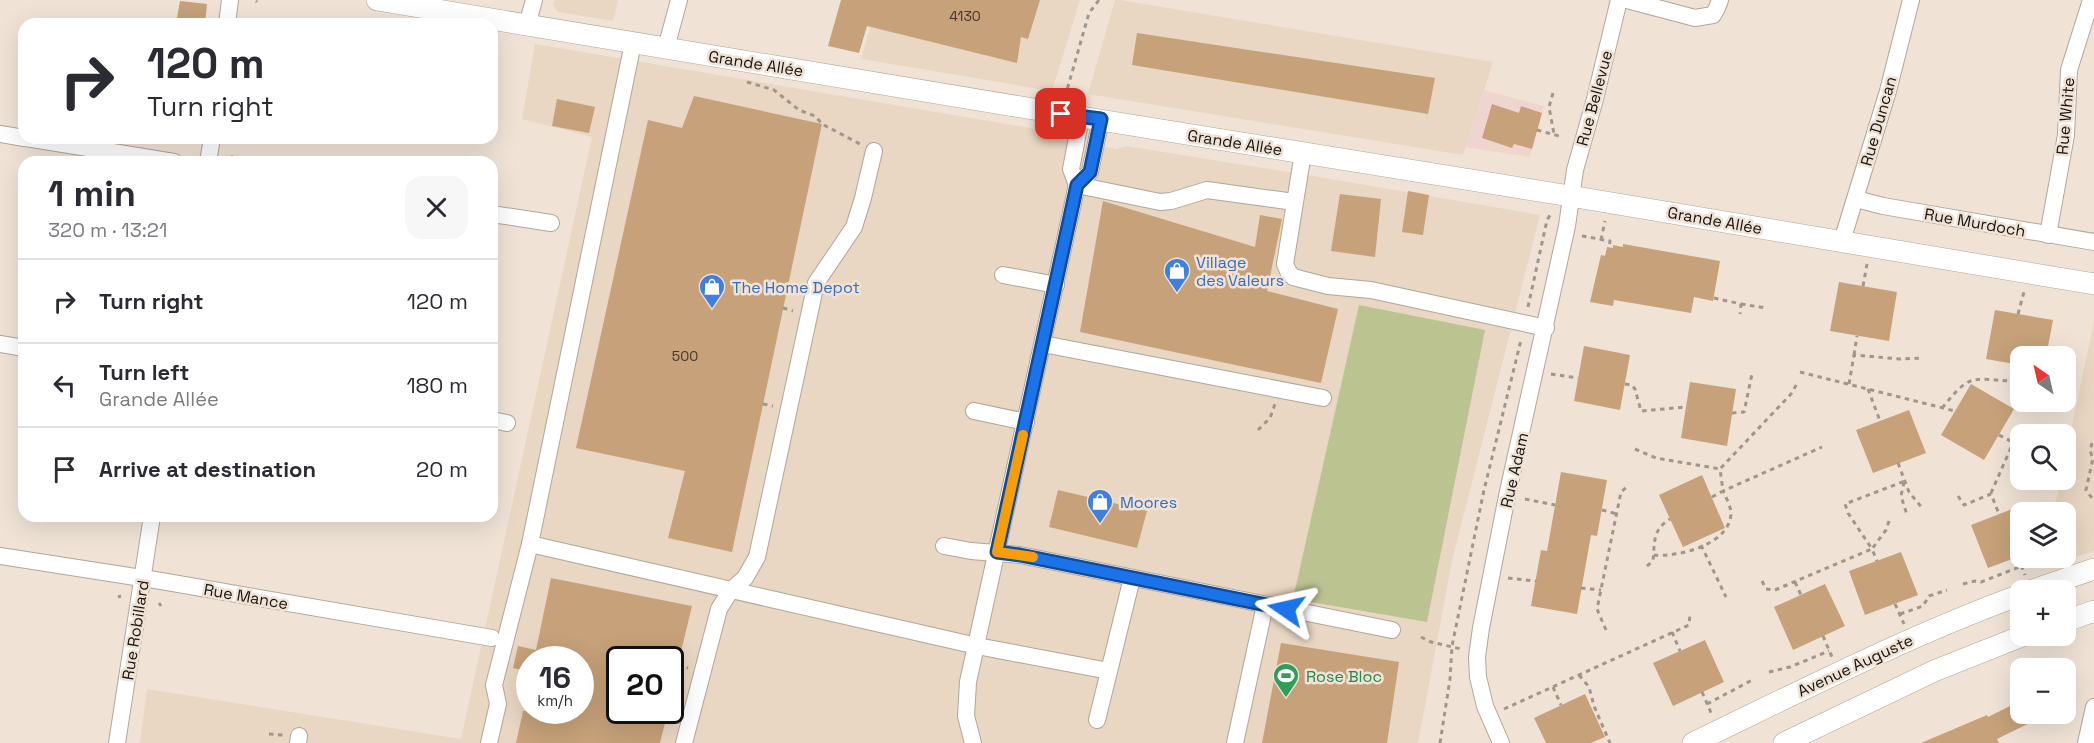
<!DOCTYPE html>
<meta charset="utf-8">
<style>
body{margin:0;font-family:"Space Grotesk",sans-serif;background:#f7f7f7;color:#2b2b33;height:100vh;display:flex;flex-direction:column;font-size:22px;white-space:nowrap}
*{box-sizing:border-box;margin:0}
p{font-size:20px;color:#7c7c81}
.icon{flex:none;width:33px;height:33px;fill:none;stroke:currentColor;stroke-width:2;stroke-linecap:round;stroke-linejoin:round}
.map{position:relative;flex:1;overflow:hidden}
.panel{position:absolute;left:18px;top:156px;width:480px;height:366px;display:flex;flex-direction:column;background:#fff;border-radius:18px;box-shadow:0 6px 24px #0002}
.panel>*{flex:none}
.guide{position:absolute;left:18px;top:18px;width:480px;height:126px;border-radius:18px;box-shadow:0 6px 24px #0002;background:#fff;color:#2b2b33;overflow:hidden}
.needle{width:39px;rotate:326deg}
.buttons{position:absolute;left:2010px;top:346px;display:grid;gap:12px}
.buttons a{display:grid;place-items:center;width:66px;height:66px;border-radius:12px;background:#fff;box-shadow:0 6px 24px #0002;font-size:30px}
.speed{position:absolute;left:516px;top:646px;display:flex;gap:12px;font-size:30px;font-weight:700;text-align:center}
.speed>*{display:grid;place-content:center;width:78px;height:78px;border-radius:50%;background:#fff;box-shadow:0 6px 24px #0002;line-height:1}
.speed small{font-size:15px;font-weight:400}
.speed .limit{border:3px solid #111;border-radius:9px;background:#fff;color:#111}
.pin{position:absolute;display:grid;place-items:center;width:51px;height:51px;color:#fff;margin:-26px;border-radius:12px;box-shadow:0 3px 9px #0006}
.me{position:absolute;width:66px;margin:-33px;rotate:281deg;stroke-linejoin:round;filter:drop-shadow(0 0 4px #0008)}
.turn{display:flex;align-items:center;gap:21px;height:126px;padding:0 30px;font-size:27px}
.turn .icon{width:78px;height:78px;stroke-width:2.5}
.turn b{display:block;font-size:42px;line-height:51px}
.round{display:grid;place-items:center;flex:none;width:63px;height:63px;border-radius:18px;background:#f7f7f7}
.summary{display:flex;align-items:center;justify-content:space-between;height:102px;padding:0 30px}
h1{font-size:36px;font-weight:700;line-height:45px}
ul{padding:0;list-style:none}
li{display:flex;align-items:center;gap:18px;height:84px;padding:0 30px;border-top:2px solid #e1e1e2}
li div{flex:1}
li b{display:block;font-size:22px}
li em{font-style:normal}
.map>svg:first-child{display:block}
.built{fill:#e9d6c3;fill-rule:evenodd}
.education{fill:#efd5cf}
.green{fill:#bbc491}
.building{fill:#c6a179}
.lines{fill:none;stroke-linecap:round;stroke-linejoin:round}
.minor-casing{stroke:#b2a699;stroke-width:18}
.major-casing{stroke:#b2a699;stroke-width:22}
.path{stroke:#a0968d;stroke-width:3;stroke-dasharray:4.5 4.5;stroke-linecap:butt}
.minor{stroke:#fff;stroke-width:16}
.major{stroke:#fff;stroke-width:21}
.route-casing{stroke:#114b97;stroke-width:15}
.route{stroke:#1a73e8;stroke-width:10}
.slow{stroke:#f59e0b;stroke-width:10}
.labels{text-anchor:middle;stroke-width:5;stroke-linejoin:round;paint-order:stroke}
.number-label{font-size:14px;fill:#43362a}
.street-label{font-size:16px;fill:#17130f;stroke:#f0e3d6}
.shop-label{font-size:16px;fill:#366cbe;stroke:#f0e3d6;text-anchor:start}
.leisure-label{font-size:16px;fill:#27864d;stroke:#f0e3d6;text-anchor:start}
</style>
<div class="map">
<svg width="2094" height="743" viewBox="0 0 2094 743">
<rect width="100%" height="100%" fill="#f0e3d6"/>
<g class="built">
<polygon points="555,0 618,0 613,21 558,12 553,5"/>
<polygon points="878,0 1080,0 1052,91 861,59"/>
<polygon points="1115,0 1120,0 1493,62 1463,155 1088,94"/>
<path d="M535,44l513,87 11,8 57,10 10,-3 187,30 227,39 -88,346 -34,182h-1278l7,-54 314,50 131,-602 -70,-18zM530,660h50v51h-50zM620,660h50v51h-50z"/>
<polygon points="2094,321 2094,551 2042,568 2045,558 2066,558 2066,513 2054,513 2060,480 2066,480 2066,454"/>
</g>
<polygon class="education" points="1483,90 1544,106 1530,157 1465,147"/>
<polygon class="green" points="1359,305 1485,330 1427,622 1293,599"/>
<g class="building">
<polygon points="841,0 1040,0 1028,39 1021,37 1017,63 867,26 859,53 828,46"/>
<polygon points="180,1 207,4 205,24 176,24"/>
<polygon points="1137,33 1435,78 1428,114 1132,65"/>
<polygon points="694,96 822,124 732,552 668,538 685,471 576,448 648,120 682,128"/>
<polygon points="557,99 595,107 589,133 552,126"/>
<polygon points="1492,104 1519,113 1521,106 1542,113 1532,149 1514,144 1512,148 1482,138"/>
<polygon points="1408,191 1429,195 1423,235 1402,232"/>
<polygon points="1340,194 1381,199 1375,257 1331,251"/>
<polygon points="1103,201 1255,247 1260,215 1282,219 1267,291 1338,309 1321,383 1080,332"/>
<polygon points="1623,244 1720,261 1713,301 1694,297 1691,313 1614,300 1613,306 1590,302 1601,255 1605,256 1607,247 1613,248 1613,245 1623,247"/>
<polygon points="1839,282 1897,292 1889,341 1830,331"/>
<polygon points="1995,310 2053,320 2046,357 2020,357 2020,365 1986,359"/>
<polygon points="1584,346 1630,355 1620,410 1574,401"/>
<polygon points="1690,382 1736,389 1727,446 1681,438"/>
<polygon points="1971,384 2014,409 1984,460 1941,435"/>
<polygon points="1909,410 1926,453 1873,473 1856,430"/>
<polygon points="1561,472 1607,480 1597,536 1591,535 1577,614 1531,606 1541,550 1547,551"/>
<polygon points="1702,475 1725,528 1683,547 1659,495"/>
<polygon points="1058,490 1147,511 1137,548 1049,527"/>
<polygon points="2020,506 2020,556 1988,568 1971,525"/>
<polygon points="1901,552 1918,595 1865,615 1849,571"/>
<polygon points="551,578 692,606 679,660 620,660 620,711 668,711 660,743 516,743 523,711 580,711 580,660 530,660 530,672 513,668 518,646 536,650"/>
<polygon points="1825,584 1845,626 1793,650 1774,607"/>
<polygon points="1705,640 1724,682 1673,706 1653,663"/>
<polygon points="1281,643 1399,662 1387,743 1262,743"/>
<polygon points="1585,694 1605,737 1591,743 1546,743 1534,718"/>
<polygon points="2020,701 2020,714 2048,714 1997,739 1999,743 1921,743 1987,715 1988,717"/>
</g>
<g class="lines">
<defs>
<g id="minor">
<polyline points="1627,0 1695,18 1713,15 1717,8 1720,0"/>
<polyline points="227,24 230,0"/>
<polyline points="527,25 534,0"/>
<polyline points="666,48 679,0"/>
<polyline points="0,134 24,138"/>
<polyline points="26,138 174,162"/>
<polyline points="1303,153 1285,264 1288,271 1293,277 1328,286 1371,290 1546,328"/>
<polyline points="208,162 212,138"/>
<polyline points="1077,185 1160,202 1171,201 1207,190 1294,202"/>
<polyline points="1077,185 1071,169 1081,117"/>
<polyline points="1856,199 1883,206 2094,242"/>
<polyline points="492,214 551,223"/>
<polyline points="2048,235 2066,135 2069,70 2091,0"/>
<polyline points="1842,241 1888,91 1911,0"/>
<polyline points="1003,275 1056,285"/>
<polyline points="0,344 24,348"/>
<polyline points="1043,344 1323,398"/>
<polyline points="974,411 1026,422"/>
<polyline points="492,420 507,423"/>
<polyline points="530,544 977,646 1109,671"/>
<polyline points="944,546 971,551 1020,555 1392,630"/>
<polyline points="0,556 161,581 492,638"/>
<polyline points="1097,720 1132,578"/>
<polyline points="117,743 152,516"/>
<polyline points="298,743 299,736"/>
<polyline points="489,743 498,704 494,685 530,544 633,43"/>
<polyline points="684,743 719,609 731,590 745,578 757,557 816,283 854,227 863,198 874,151"/>
<polyline points="973,743 966,716 968,682 1077,185 1090,172 1101,119"/>
<polyline points="1235,743 1265,605"/>
<polyline points="1501,743 1485,706 1478,677 1477,657 1481,628 1507,496 1567,226 1575,170 1595,99 1619,0"/>
<polyline points="2086,743 2094,707"/>
</g>
<g id="major">
<polyline points="377,0 1069,115 1570,196 2094,284"/>
<polyline points="2030,591 2094,569"/>
<polyline points="2066,621 2094,611"/>
<path d="M1693,743c108,-52 215,-107 327,-148"/>
<polyline points="1784,743 1934,671 2022,636"/>
</g>
</defs>
<use href="#minor" class="minor-casing"/>
<use href="#major" class="major-casing"/>
<g class="path">
<polyline points="256,1 257,2"/>
<polyline points="747,82 774,90 799,110 815,116 822,124 860,144"/>
<polyline points="1553,93 1549,107 1554,134"/>
<polyline points="1065,97 1089,13 1099,0"/>
<polyline points="1537,130 1563,137"/>
<polyline points="231,158 233,156"/>
<polyline points="1582,236 1610,241 1609,247"/>
<polyline points="1601,240 1605,221"/>
<polyline points="1863,286 1867,264"/>
<polyline points="1714,298 1741,304 1740,314"/>
<polyline points="1741,304 1766,308"/>
<polyline points="1528,307 1547,220 1552,212"/>
<polyline points="783,308 793,311"/>
<polyline points="2018,314 2024,292"/>
<polyline points="1854,355 1857,336"/>
<polyline points="2014,364 2012,381 2020,384"/>
<polyline points="1800,372 1955,411"/>
<polyline points="1551,374 1578,378"/>
<polyline points="1625,384 1632,385 1635,389 1641,411 1686,407"/>
<polyline points="1849,384 1854,355 1900,359 1923,358"/>
<polyline points="1868,389 1880,421"/>
<polyline points="763,404 773,406"/>
<path d="M1942,408c29,-35 27,-29 70,-27"/>
<polyline points="1732,413 1744,412 1752,374"/>
<polyline points="1258,430 1270,418 1275,404"/>
<polyline points="1999,435 2020,446"/>
<polyline points="2092,443 2090,451 2093,458 2086,490 2094,501"/>
<polyline points="1635,449 1656,458 1720,469"/>
<polyline points="1898,463 1909,492 1923,509"/>
<polyline points="1904,482 1901,496 1907,515"/>
<polyline points="1991,493 2013,443"/>
<polyline points="1958,496 1964,505 1991,494 1999,514"/>
<polyline points="1712,497 1723,491 1720,469 1791,394 1798,382"/>
<polyline points="1525,499 1555,505"/>
<polyline points="1602,510 1617,514"/>
<polyline points="1889,521 1886,530 1872,549 1848,513 1845,504 1905,481"/>
<polyline points="1701,545 1726,597"/>
<path d="M1654,555c25,2 75,-10 77,-41 0,-8 -5,-16 -8,-23l99,-44"/>
<polyline points="2018,557 2025,575"/>
<path d="M1647,566l6,-5c2,-19 -1,-31 17,-42"/>
<polyline points="1508,578 1536,581"/>
<polyline points="1762,581 1766,589 1775,590 1872,549 1877,561"/>
<polyline points="1795,582 1801,595"/>
<polyline points="1963,584 1975,581 1981,582 2022,566"/>
<polyline points="1581,588 1601,590"/>
<polyline points="118,597 121,596"/>
<polyline points="159,603 161,606"/>
<polyline points="1895,604 1904,624"/>
<polyline points="1900,614 1923,606 1929,596 1947,590"/>
<polyline points="1606,630 1597,609 1621,492 1629,485"/>
<polyline points="1672,632 1680,651"/>
<polyline points="1823,636 1832,657"/>
<polyline points="1421,637 1431,642 1461,649"/>
<polyline points="678,665 688,668"/>
<polyline points="1769,672 1790,667 1829,651"/>
<polyline points="1579,675 1589,687 1594,706 1610,743"/>
<polyline points="1553,687 1561,705"/>
<polyline points="1702,692 1712,715"/>
<polyline points="1707,704 1754,679"/>
<polyline points="1504,709 1689,625 1690,614"/>
<polyline points="269,734 283,735"/>
<polyline points="1440,743 1450,679 1452,646 1484,490 1521,340"/>
</g>
<use href="#minor" class="minor"/>
<use href="#major" class="major"/>
</g>
<g class="lines">
<defs>
<polyline id="route" points="1061,114 1101,119 1090,172 1077,185 997,552 1020,555 1286,609"/>
</defs>
<use href="#route" class="route-casing"/>
<use href="#route" class="route"/>
<polyline class="slow" points="1023,435 997,552 1033,557"/>
</g>
<defs>
<symbol id="shop-pin" viewBox="-11 -11 22 30"><path d="M0 17L-7.5 6A9.5 9.5 0 1 1 7.5 6Z" fill="#3f7fe0" stroke="#f0e3d6"/><path d="M-5-2.5h2.3a2.7 3.5 0 0 1 5.4 0H5L5.5 6h-11ZM-1.5-2.5h3a1.5 2.3 0 0 0-3 0Z" fill="#fff"/></symbol>
<symbol id="stadium-pin" viewBox="-11 -11 22 30"><path d="M0 17L-7.5 6A9.5 9.5 0 1 1 7.5 6Z" fill="#2e9e5b" stroke="#f0e3d6"/><path d="M0-5a6.5 5 0 1 0 0 10a6.5 5 0 1 0 0-10ZM-3.5-1.8h7v3.6h-7Z" fill="#fff"/></symbol>
</defs>
<g fill-rule="evenodd">
<use href="#shop-pin" x="1162" y="256" width="30" height="40"/>
<use href="#shop-pin" x="697" y="272" width="30" height="40"/>
<use href="#shop-pin" x="1085" y="487" width="30" height="40"/>
<use href="#stadium-pin" x="1271" y="661" width="30" height="40"/>
</g>
<g class="labels">
<g class="number-label">
<text x="965" y="21">4130</text>
<text x="685" y="361">500</text>
</g>
<g class="street-label">
<text transform="translate(756 63) rotate(9)" y="6">Grande Allée</text>
<text transform="translate(1594 98) rotate(-75)" y="6">Rue Bellevue</text>
<text transform="translate(2065 116) rotate(-85)" y="6">Rue White</text>
<text transform="translate(1878 121) rotate(-74)" y="6">Rue Duncan</text>
<text transform="translate(1235 142) rotate(9)" y="6">Grande Allée</text>
<text transform="translate(1715 220) rotate(10)" y="6">Grande Allée</text>
<text transform="translate(1975 222) rotate(10)" y="6">Rue Murdoch</text>
<text transform="translate(1514 470) rotate(-77)" y="6">Rue Adam</text>
<text transform="translate(246 596) rotate(10)" y="6">Rue Mance</text>
<text transform="translate(135 630) rotate(-81)" y="6">Rue Robillard</text>
<text transform="translate(1855 665) rotate(-25)" y="6">Avenue Auguste</text>
</g>
<g class="shop-label">
<text x="1196" y="268">Village<tspan x="1196" dy="18">des Valeurs</tspan></text>
<text x="732" y="293">The Home Depot</text>
<text x="1120" y="508">Moores</text>
</g>
<g class="leisure-label">
<text x="1306" y="682">Rose Bloc</text>
</g>
</g>
</svg>
<div class="buttons">
<a><svg class="needle" viewBox="-14 -14 28 28"><path d="M0-13l5 13h-10z" fill="#e53935"/><path d="M0 13l5-13h-10z" fill="#7c7c81"/></svg></a>
<a><svg class="icon" aria-label="search" viewBox="0 0 24 24"><circle cx="10" cy="10" r="6"/><path d="M15 15l6 6"/></svg></a>
<a><svg class="icon" aria-label="layers" viewBox="0 0 24 24"><path d="M12 4l9 5-9 5-9-5zM3 14l9 5 9-5"/></svg></a>
<a>+</a>
<a>−</a>
</div>
<div class="speed"><div>16<small>km/h</small></div><div class="limit">20</div></div>
<div class="pin" style="left:1061px;top:114px;background:#d93025"><svg class="icon" aria-label="arrive" viewBox="0 0 24 24"><path d="M6 21V4h12l-3 4 3 4H6"/></svg></div>
<svg class="me" style="left:1286px;top:609px" viewBox="-20 -20 40 40"><path d="M0-17L14 15 0 8-14 15z" fill="#1a73e8" stroke="#fff" stroke-width="4"/></svg>
<div class="guide">
<div class="turn"><svg class="icon" aria-label="right" viewBox="0 0 24 24"><path d="M7 20v-9h11M14 6l5 5-5 5"/></svg><div><b>120 m</b>Turn right</div></div>
</div>
<section class="panel">
<div class="summary"><div><h1>1 min</h1><p>320 m · 13:21</p></div><a class="round"><svg class="icon" aria-label="close" viewBox="0 0 24 24"><path d="M6 6l12 12M18 6L6 18"/></svg></a></div>
<ul>
<li><svg class="icon" aria-label="right" viewBox="0 0 24 24"><path d="M7 20v-9h11M14 6l5 5-5 5"/></svg><div><b>Turn right</b></div><em>120 m</em></li>
<li><svg class="icon" aria-label="left" viewBox="0 0 24 24"><path d="M17 20v-9H6M10 6l-5 5 5 5"/></svg><div><b>Turn left</b><p>Grande Allée</p></div><em>180 m</em></li>
<li><svg class="icon" aria-label="arrive" viewBox="0 0 24 24"><path d="M6 21V4h12l-3 4 3 4H6"/></svg><div><b>Arrive at destination</b></div><em>20 m</em></li>
</ul>
</section>
</div>
